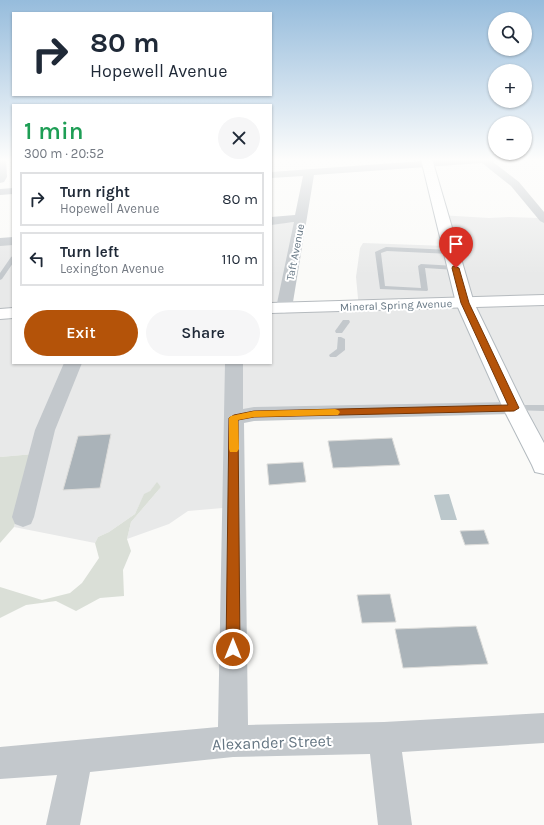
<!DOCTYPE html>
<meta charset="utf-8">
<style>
body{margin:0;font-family:Karla,sans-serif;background:#f6f6f7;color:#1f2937;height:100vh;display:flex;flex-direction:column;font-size:15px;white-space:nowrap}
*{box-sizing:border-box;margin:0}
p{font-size:13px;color:#747a83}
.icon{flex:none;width:22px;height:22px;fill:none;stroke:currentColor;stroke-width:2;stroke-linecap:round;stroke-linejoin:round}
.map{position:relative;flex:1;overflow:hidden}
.side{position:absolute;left:12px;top:104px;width:260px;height:260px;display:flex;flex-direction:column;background:#fff;border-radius:0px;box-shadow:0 1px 3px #0004}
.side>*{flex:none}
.guide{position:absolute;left:12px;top:12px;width:260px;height:84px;border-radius:0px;box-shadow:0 1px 3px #0004;background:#fff;color:#1f2937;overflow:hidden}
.buttons{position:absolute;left:488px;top:12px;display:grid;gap:8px}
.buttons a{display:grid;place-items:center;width:44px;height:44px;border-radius:50%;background:#fff;box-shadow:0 1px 3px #0004;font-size:20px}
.pin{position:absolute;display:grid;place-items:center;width:34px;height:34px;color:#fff;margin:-41px -17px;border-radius:50% 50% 50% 0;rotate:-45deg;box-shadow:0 0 4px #0007}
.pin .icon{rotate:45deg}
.me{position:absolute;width:44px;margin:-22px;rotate:0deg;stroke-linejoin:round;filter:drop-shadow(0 0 3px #0008)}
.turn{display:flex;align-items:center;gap:14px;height:84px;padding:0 12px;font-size:18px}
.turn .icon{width:52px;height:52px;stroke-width:2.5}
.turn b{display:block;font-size:28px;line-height:34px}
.round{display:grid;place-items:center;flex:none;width:42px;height:42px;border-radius:21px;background:#f6f6f7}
.overview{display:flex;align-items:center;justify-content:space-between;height:68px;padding:0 12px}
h1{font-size:24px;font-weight:600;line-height:30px;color:#1e9e55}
.cta{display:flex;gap:8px;margin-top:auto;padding:8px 12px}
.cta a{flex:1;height:46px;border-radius:24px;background:#b45309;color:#fff;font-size:16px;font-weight:600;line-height:46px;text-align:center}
.cta a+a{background:#f6f6f7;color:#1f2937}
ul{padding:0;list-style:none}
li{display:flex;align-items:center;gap:12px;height:54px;margin:0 8px 6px;padding:0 4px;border:2px solid #e0e1e3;border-radius:0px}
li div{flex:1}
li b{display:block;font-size:15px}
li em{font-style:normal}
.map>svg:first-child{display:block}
.built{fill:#e8e9e9}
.green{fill:#dadfd7}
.water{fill:#bbc7cb}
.building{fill:#aab3b9;stroke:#dcdcda}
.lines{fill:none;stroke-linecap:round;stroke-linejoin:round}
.secondary-casing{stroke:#b3babf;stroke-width:2}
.primary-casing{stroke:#b5babe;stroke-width:2}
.lane{fill:#c3c8cc;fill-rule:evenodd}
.street{fill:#c3c8cc;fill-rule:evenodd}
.secondary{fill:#fff;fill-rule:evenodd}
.primary{fill:#fff;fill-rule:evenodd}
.route{fill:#b45309;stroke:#753606}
.slow{fill:#f59e0b}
.labels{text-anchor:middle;stroke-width:4;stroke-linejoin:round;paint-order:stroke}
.far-street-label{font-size:11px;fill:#657683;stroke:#fff}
.near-street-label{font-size:16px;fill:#657683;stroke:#fff}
</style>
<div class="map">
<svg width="544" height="825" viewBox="0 0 544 825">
<rect width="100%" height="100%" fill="#fafaf8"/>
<polygon class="built" points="439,215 489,218 509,217 538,218 544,216 544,463 510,413 240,419 234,507 188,511 169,524 127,539 131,522 161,487 157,483 150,491 144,495 135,514 109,532 98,537 95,543 14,527 34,454 0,457 0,243 13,242 13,363 271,363 271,224 296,222 286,309 359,309 356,277 360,248 363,243 447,246"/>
<g class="green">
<polygon points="34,454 14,527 0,543 0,457"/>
<polygon points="157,482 161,487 131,522 127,539 131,551 123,570 124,596 100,598 76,611 56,601 26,605 0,618 0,587 42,600 70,593 82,583 99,558 95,543 98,537 109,532 135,514 144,494 150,491"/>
</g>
<polygon class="water" points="449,494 457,520 441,520 434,495"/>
<g class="building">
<polygon points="111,434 100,488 63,490 78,436"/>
<polygon points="392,438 400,465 333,468 328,441"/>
<polygon points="303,462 306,482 269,485 267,464"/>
<polygon points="484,530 489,544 465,545 460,531"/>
<polygon points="390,594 396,622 362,623 357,595"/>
<polygon points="476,626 488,664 403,668 395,629"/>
</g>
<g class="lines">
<defs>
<polygon id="secondary" points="421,159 432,159 474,303 525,408 544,443 544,474 535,472 532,465 503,408 456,303"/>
<g id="primary">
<polygon points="544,295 544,305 271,313 271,303"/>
<polygon points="13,308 13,318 0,319 0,309"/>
</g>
</defs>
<use href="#secondary" class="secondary-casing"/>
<use href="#primary" class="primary-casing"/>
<g class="lane">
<polygon points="386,247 451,250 454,252 451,254 387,251 381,253 385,286 421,288 418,266 421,264 456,266 459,268 456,270 425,268 428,290 427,291 380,289 375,252"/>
<polygon points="13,256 13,263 2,279 0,280 0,273 11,257"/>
<polygon points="343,320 349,320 350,322 342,333 336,333 335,331"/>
<polygon points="338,337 341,337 345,339 345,350 336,357 330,357 329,355 337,349"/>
<polygon points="514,405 544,405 544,411 511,410 510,408 511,406"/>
</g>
<g class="street">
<polygon points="0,159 6,159 7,177 4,182 0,183"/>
<polygon points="449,159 497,159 493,162 519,182 544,212 544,223 540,221 511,186 482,163 314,175 292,308 289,311 284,313 279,311 276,308 294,222 271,225 271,217 295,215 303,176 271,178 271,172"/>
<polygon points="13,188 13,194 0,195 0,189"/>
<polygon points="13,237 13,245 0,246 0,238"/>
<polygon points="64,363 82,363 55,430 34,517 31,524 23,527 15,524 12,517 35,430"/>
<polygon points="225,363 243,363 243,409 254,407 514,402 521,403 523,408 521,413 514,414 254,421 244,423 248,725 384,722 544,713 544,743 402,752 412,825 378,825 370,754 233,757 90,772 80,825 46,825 57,775 0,779 0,747 218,727"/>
</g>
<use href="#secondary" class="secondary"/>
<use href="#primary" class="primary"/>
</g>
<linearGradient id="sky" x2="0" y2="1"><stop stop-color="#96bcdc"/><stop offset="0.58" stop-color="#fdfdfc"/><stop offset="1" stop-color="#fdfdfc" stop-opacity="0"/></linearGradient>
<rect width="544" height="275" fill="url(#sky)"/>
<polygon class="route" points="453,266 459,268 469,303 519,408 514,411 254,417 238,420 240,649 238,654 233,656 228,654 226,649 229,418 234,415 254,411 508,405 461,303 452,268"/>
<polygon class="slow" points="335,409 338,410 340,412 338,415 254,417 238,420 239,449 237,452 230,452 229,449 229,418 231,416 254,411"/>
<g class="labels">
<g class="far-street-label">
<text transform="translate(295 252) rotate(-79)" y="4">Taft Avenue</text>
<text transform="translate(396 305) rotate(-2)" y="4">Mineral Spring Avenue</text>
</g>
<g class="near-street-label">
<text transform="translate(272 742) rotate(-2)" y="6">Alexander Street</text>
</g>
</g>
</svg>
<div class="buttons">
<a><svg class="icon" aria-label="search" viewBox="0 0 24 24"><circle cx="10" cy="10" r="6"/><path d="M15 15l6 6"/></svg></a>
<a>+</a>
<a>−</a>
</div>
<div class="pin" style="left:456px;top:268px;background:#d93025"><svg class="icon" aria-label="arrive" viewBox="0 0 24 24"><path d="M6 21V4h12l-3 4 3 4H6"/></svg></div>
<svg class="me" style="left:233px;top:649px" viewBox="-20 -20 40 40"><circle r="17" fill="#b45309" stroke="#fff" stroke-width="3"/><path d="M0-11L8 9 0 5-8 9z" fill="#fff"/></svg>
<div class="guide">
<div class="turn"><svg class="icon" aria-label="right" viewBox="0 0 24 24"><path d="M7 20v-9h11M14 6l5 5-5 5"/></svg><div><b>80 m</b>Hopewell Avenue</div></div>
</div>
<section class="side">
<div class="overview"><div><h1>1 min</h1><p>300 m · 20:52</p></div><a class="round"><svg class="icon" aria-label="close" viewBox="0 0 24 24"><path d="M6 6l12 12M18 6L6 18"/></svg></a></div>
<ul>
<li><svg class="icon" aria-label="right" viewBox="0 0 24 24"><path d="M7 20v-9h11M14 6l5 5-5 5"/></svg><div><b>Turn right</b><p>Hopewell Avenue</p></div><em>80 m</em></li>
<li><svg class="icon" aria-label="left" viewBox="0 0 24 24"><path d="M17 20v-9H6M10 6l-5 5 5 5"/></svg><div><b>Turn left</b><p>Lexington Avenue</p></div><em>110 m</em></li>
</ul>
<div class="cta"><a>Exit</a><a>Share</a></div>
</section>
</div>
